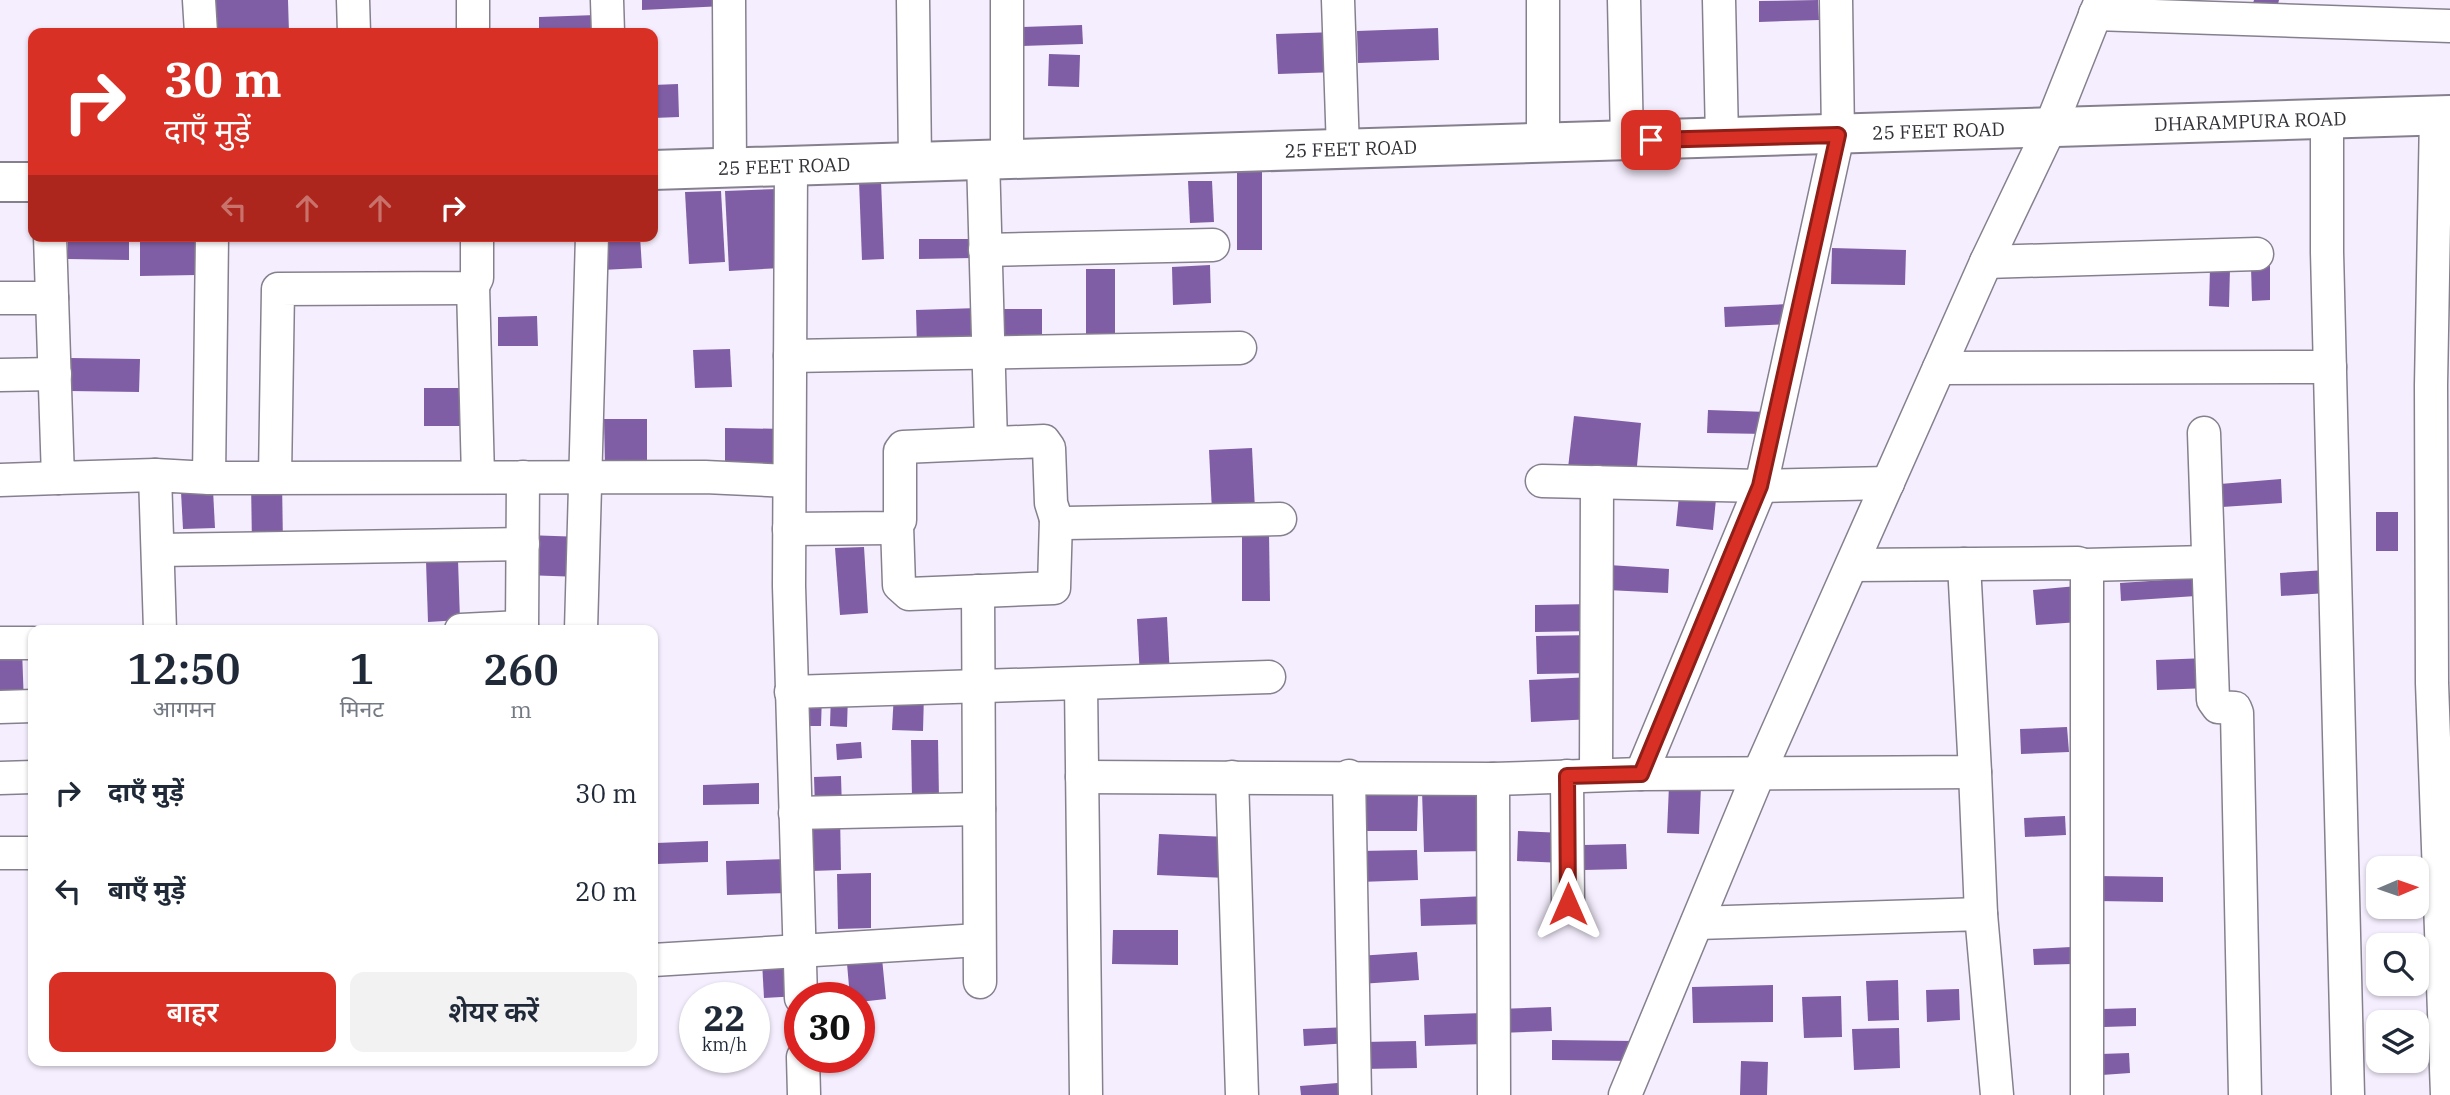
<!DOCTYPE html>
<html lang="hi">
<meta charset="utf-8">
<style>
body{margin:0;font-family:"IBM Plex Serif","Noto Sans Devanagari",serif;background:#f2f2f3;color:#1f2937;height:100vh;display:flex;flex-direction:column;font-size:26px;white-space:nowrap}
*{box-sizing:border-box;margin:0}
p{font-size:23px;color:#747a83}
.icon{flex:none;width:38px;height:38px;fill:none;stroke:currentColor;stroke-width:2;stroke-linecap:round;stroke-linejoin:round}
.map{position:relative;flex:1;overflow:hidden}
.drawer{position:absolute;left:28px;top:625px;width:630px;height:441px;display:flex;flex-direction:column;background:#fff;border-radius:14px;box-shadow:0 2px 5px #0004}
.drawer>*{flex:none}
.guide{position:absolute;left:28px;top:28px;width:630px;height:214px;border-radius:14px;box-shadow:0 2px 5px #0004;background:#d93025;color:#fff;overflow:hidden}
.needle{width:46px;rotate:88deg}
.controls{position:absolute;left:2366px;top:856px;display:grid;gap:14px}
.controls a{display:grid;place-items:center;width:63px;height:63px;border-radius:14px;background:#fff;box-shadow:0 2px 5px #0004;font-size:35px}
.speed{position:absolute;left:679px;top:982px;display:flex;gap:14px;font-size:35px;font-weight:700;text-align:center}
.speed>*{display:grid;place-content:center;width:91px;height:91px;border-radius:50%;background:#fff;box-shadow:0 2px 5px #0004;line-height:1}
.speed small{font-size:18px;font-weight:400}
.speed .limit{border:10px solid #d22;background:#fff;color:#111}
.pin{position:absolute;display:grid;place-items:center;width:60px;height:60px;color:#fff;margin:-30px;border-radius:14px;box-shadow:0 4px 10px #0006}
.me{position:absolute;width:77px;margin:-38px;rotate:0deg;stroke-linejoin:round;filter:drop-shadow(0 0 5px #0008)}
.turn{display:flex;align-items:center;gap:24px;height:147px;padding:0 21px;font-size:32px}
.turn .icon{width:91px;height:91px;stroke-width:2.5}
.turn b{display:block;font-size:49px;line-height:60px}
.lanes{display:flex;align-items:center;height:66px;padding:0 21px;background:#0003;justify-content:center;gap:35px;direction:ltr}
.lanes .off{opacity:.35}
.eta{display:flex;justify-content:space-evenly;align-items:center;height:119px;text-align:center}
.eta b{font-size:42px;font-weight:600;line-height:49px}
.primary-button{display:flex;gap:14px;margin-top:auto;padding:14px 21px}
.primary-button a{flex:1;height:80px;border-radius:14px;background:#d93025;color:#fff;font-size:28px;font-weight:600;line-height:80px;text-align:center}
.primary-button a+a{background:#f2f2f3;color:#1f2937}
ul{padding:0;list-style:none}
li{display:flex;align-items:center;gap:21px;height:98px;padding:0 21px}
li div{flex:1}
li b{display:block;font-size:26px}
li em{font-style:normal}
.map>svg:first-child{display:block}
.building{fill:#805ea5}
.lines{fill:none;stroke-linecap:round;stroke-linejoin:round}
.minor-casing{stroke:#86808e;stroke-width:35}
.tertiary-casing{stroke:#86808e;stroke-width:42}
.minor{stroke:#fff;stroke-width:32}
.tertiary{stroke:#fff;stroke-width:38}
.route-casing{stroke:#8d1f18;stroke-width:18}
.route{stroke:#d93025;stroke-width:12}
.labels{text-anchor:middle;stroke-width:7;stroke-linejoin:round;paint-order:stroke}
.street-label{font-size:19px;fill:#343238;stroke:#f5eefe}
</style>
<div class="map">
<svg width="2450" height="1095" viewBox="0 0 2450 1095">
<rect width="100%" height="100%" fill="#f5eefe"/>
<g class="building">
<polygon points="210,0 288,0 289,33 211,33"/>
<polygon points="642,0 724,0 724,6 642,10"/>
<polygon points="1818,0 1819,20 1759,22 1759,1"/>
<polygon points="2254,0 2279,0 2275,16 2251,10"/>
<polygon points="596,15 597,33 539,33 539,17"/>
<polygon points="1082,25 1083,44 1022,46 1022,27"/>
<polygon points="1438,28 1439,60 1358,63 1357,31"/>
<polygon points="1336,32 1337,72 1278,74 1276,34"/>
<polygon points="1049,54 1080,55 1079,87 1048,86"/>
<polygon points="678,84 679,117 653,118 653,85"/>
<rect x="1237" y="171" width="25" height="79"/>
<polygon points="881,180 884,259 862,260 859,181"/>
<polygon points="1188,181 1212,181 1214,222 1190,223"/>
<polygon points="778,189 781,268 729,271 725,191"/>
<polygon points="721,191 725,262 689,264 685,192"/>
<polygon points="68,236 129,236 129,260 68,259"/>
<polygon points="140,236 196,236 197,275 140,276"/>
<polygon points="600,236 640,236 642,268 601,270"/>
<polygon points="919,239 973,239 973,258 919,259"/>
<polygon points="1832,248 1906,250 1905,285 1831,284"/>
<polygon points="1210,265 1211,303 1173,305 1172,267"/>
<polygon points="2270,266 2270,300 2252,301 2251,267"/>
<polygon points="2210,268 2230,268 2229,307 2209,306"/>
<polygon points="1086,269 1115,269 1115,335 1086,336"/>
<polygon points="1788,304 1789,324 1725,327 1724,307"/>
<polygon points="978,308 979,346 917,348 916,310"/>
<polygon points="997,309 1042,309 1042,347 998,348"/>
<polygon points="537,316 538,346 498,346 498,317"/>
<polygon points="730,349 732,387 695,388 693,350"/>
<polygon points="71,358 140,359 139,392 70,391"/>
<rect x="424" y="388" width="47" height="38"/>
<polygon points="1708,410 1768,412 1767,434 1707,433"/>
<polygon points="1574,416 1641,423 1636,476 1568,468"/>
<polygon points="604,419 647,419 647,466 605,467"/>
<polygon points="725,428 786,429 786,472 725,472"/>
<polygon points="1252,448 1255,510 1212,511 1209,450"/>
<polygon points="2281,479 2282,503 2222,507 2220,484"/>
<polygon points="282,480 283,545 252,546 251,481"/>
<polygon points="213,490 215,528 183,529 181,492"/>
<polygon points="1679,496 1716,499 1713,530 1676,526"/>
<rect x="2376" y="512" width="22" height="39"/>
<polygon points="1242,532 1269,532 1270,601 1242,601"/>
<polygon points="526,535 583,537 581,577 524,575"/>
<polygon points="864,547 868,613 840,615 835,548"/>
<polygon points="458,560 460,620 428,622 426,561"/>
<polygon points="1609,565 1669,569 1668,593 1607,590"/>
<polygon points="2326,570 2327,593 2281,596 2280,573"/>
<polygon points="2195,578 2196,596 2121,601 2120,583"/>
<polygon points="2077,586 2080,622 2036,625 2033,590"/>
<polygon points="1594,604 1594,631 1535,632 1535,605"/>
<polygon points="1167,617 1170,677 1140,678 1137,619"/>
<polygon points="1594,635 1595,673 1537,674 1536,636"/>
<polygon points="0,649 22,649 24,705 0,705"/>
<polygon points="2207,658 2209,688 2157,690 2156,660"/>
<polygon points="1592,677 1594,719 1531,722 1529,680"/>
<polygon points="894,692 924,694 923,731 892,730"/>
<polygon points="831,693 848,694 847,727 830,726"/>
<polygon points="801,694 822,694 821,726 801,726"/>
<polygon points="2067,727 2069,752 2021,754 2020,729"/>
<polygon points="911,740 938,740 939,798 912,799"/>
<polygon points="861,742 862,758 837,760 836,744"/>
<polygon points="841,776 842,809 815,809 814,777"/>
<polygon points="759,783 759,804 703,805 703,785"/>
<polygon points="1669,785 1701,786 1699,834 1667,833"/>
<polygon points="1488,790 1489,851 1424,852 1422,791"/>
<polygon points="1355,795 1418,795 1417,831 1355,831"/>
<polygon points="810,815 840,815 841,870 811,871"/>
<polygon points="2065,816 2066,835 2025,837 2024,818"/>
<polygon points="1518,831 1564,833 1563,863 1517,861"/>
<polygon points="1159,834 1228,837 1227,878 1157,875"/>
<polygon points="708,841 708,862 657,864 656,843"/>
<polygon points="1626,844 1627,869 1584,870 1583,845"/>
<polygon points="1417,850 1418,880 1359,882 1358,851"/>
<polygon points="788,859 789,893 727,895 726,861"/>
<polygon points="871,873 871,928 838,929 837,874"/>
<polygon points="2097,876 2163,877 2163,902 2096,901"/>
<polygon points="1486,896 1487,924 1421,926 1420,899"/>
<polygon points="1113,930 1178,930 1178,965 1112,964"/>
<polygon points="2071,947 2072,964 2034,965 2033,949"/>
<polygon points="881,948 886,999 859,1002 859,998 850,998 846,952"/>
<polygon points="1417,952 1419,980 1360,984 1358,956"/>
<polygon points="798,960 799,996 764,998 762,962"/>
<polygon points="1898,980 1899,1020 1868,1021 1866,981"/>
<polygon points="1773,985 1773,1022 1693,1023 1692,987"/>
<polygon points="1959,989 1960,1020 1927,1022 1926,990"/>
<polygon points="1841,996 1842,1037 1804,1038 1802,997"/>
<polygon points="1551,1007 1552,1031 1499,1033 1498,1009"/>
<polygon points="2136,1008 2136,1026 2104,1027 2103,1009"/>
<polygon points="1483,1013 1484,1044 1425,1046 1424,1015"/>
<polygon points="1348,1027 1349,1043 1304,1046 1303,1029"/>
<polygon points="1899,1028 1900,1068 1854,1070 1852,1029"/>
<polygon points="1552,1040 1635,1041 1634,1061 1552,1060"/>
<polygon points="1416,1041 1417,1068 1363,1069 1362,1042"/>
<polygon points="2129,1053 2130,1073 2102,1075 2101,1054"/>
<polygon points="1741,1061 1768,1062 1767,1095 1740,1095"/>
<polygon points="1350,1082 1351,1095 1301,1095 1300,1086"/>
</g>
<g class="lines">
<defs>
<g id="minor">
<polyline points="199,0 201,33"/>
<polyline points="353,0 354,33"/>
<polyline points="473,0 473,33"/>
<polyline points="607,0 608,33"/>
<polyline points="729,0 730,167"/>
<polyline points="913,0 915,160"/>
<polyline points="1338,0 1343,150"/>
<polyline points="1624,0 1627,141"/>
<polyline points="1719,0 1722,138"/>
<polyline points="1836,0 1838,135 1761,486 1641,774 1975,772 1964,564"/>
<polyline points="2095,14 2450,26"/>
<polyline points="2436,115 2431,385 2432,683 2447,1095"/>
<polyline points="2327,120 2327,252 2348,1095"/>
<polyline points="1543,143 1543,0"/>
<polyline points="983,158 991,443"/>
<polyline points="1007,158 1007,0"/>
<polyline points="791,165 789,586 801,998"/>
<polyline points="50,236 58,478 155,475"/>
<polyline points="985,250 1213,245"/>
<polyline points="1986,262 2257,254"/>
<polyline points="473,286 478,477"/>
<polyline points="0,298 52,298"/>
<polyline points="790,356 1240,348"/>
<polyline points="1939,368 2330,367"/>
<polyline points="0,375 55,374"/>
<polyline points="2204,433 2213,700 2218,707 2235,708 2237,713 2245,1095"/>
<polyline points="275,477 278,289 466,288 473,286 477,278 477,236"/>
<polyline points="209,478 705,477 789,481"/>
<polyline points="0,480 58,478"/>
<polyline points="1542,481 1761,486 1888,483"/>
<polyline points="897,525 899,585 909,594 1054,588 1056,519"/>
<polyline points="789,529 890,528 900,520 900,451 903,447 1044,441 1049,448 1051,503 1056,519 1066,523 1280,519"/>
<polyline points="158,550 523,544"/>
<polyline points="1852,565 2078,563 2084,565 2087,573 2087,1095"/>
<polyline points="2084,565 2208,562"/>
<polyline points="978,591 980,982"/>
<polyline points="160,630 155,475 209,478 212,236"/>
<polyline points="461,630 522,627"/>
<polyline points="522,630 523,477"/>
<polyline points="581,630 592,236"/>
<polyline points="0,643 33,643"/>
<polyline points="1081,684 1086,1095"/>
<polyline points="791,692 1269,677"/>
<polyline points="0,707 33,706"/>
<polyline points="1975,772 1981,914"/>
<polyline points="1596,775 1597,482"/>
<polyline points="1349,776 1355,1095"/>
<polyline points="1567,776 1568,904"/>
<polyline points="1082,777 1493,779 1641,774"/>
<polyline points="1232,777 1242,1095"/>
<polyline points="0,778 33,777"/>
<polyline points="1493,779 1494,1095"/>
<polyline points="795,813 979,809"/>
<polyline points="0,853 33,853"/>
<polyline points="1697,923 1981,914 1997,1095"/>
<polyline points="653,960 979,940"/>
<polyline points="803,1057 804,1095"/>
<polyline points="1625,1095 1758,775 1986,262 2050,128 2101,0"/>
</g>
<g id="tertiary">
<path id="s1" d="M653,170l1797,-55"/>
<polyline points="0,182 33,182"/>
</g>
</defs>
<use href="#minor" class="minor-casing"/>
<use href="#tertiary" class="tertiary-casing"/>
<use href="#minor" class="minor"/>
<use href="#tertiary" class="tertiary"/>
</g>
<g class="lines">
<defs>
<polyline id="route" points="1568,904 1567,776 1641,774 1760,486 1838,135 1651,140"/>
</defs>
<use href="#route" class="route-casing"/>
<use href="#route" class="route"/>
</g>
<g class="labels">
<g class="street-label">
<text dy="7" stroke="none"><textPath href="#s1" startOffset="1598">DHARAMPURA ROAD</textPath></text>
<text dy="7" stroke="none"><textPath href="#s1" startOffset="1286">25 FEET ROAD</textPath></text>
<text dy="7" stroke="none"><textPath href="#s1" startOffset="698">25 FEET ROAD</textPath></text>
<text dy="7" stroke="none"><textPath href="#s1" startOffset="131">25 FEET ROAD</textPath></text>
</g>
</g>
</svg>
<div class="controls">
<a><svg class="needle" viewBox="-14 -14 28 28"><path d="M0-13l5 13h-10z" fill="#e53935"/><path d="M0 13l5-13h-10z" fill="#747a83"/></svg></a>
<a><svg class="icon" aria-label="search" viewBox="0 0 24 24"><circle cx="10" cy="10" r="6"/><path d="M15 15l6 6"/></svg></a>
<a><svg class="icon" aria-label="layers" viewBox="0 0 24 24"><path d="M12 4l9 5-9 5-9-5zM3 14l9 5 9-5"/></svg></a>
</div>
<div class="speed"><div>22<small>km/h</small></div><div class="limit">30</div></div>
<div class="pin" style="left:1651px;top:140px;background:#d93025"><svg class="icon" aria-label="arrive" viewBox="0 0 24 24"><path d="M6 21V4h12l-3 4 3 4H6"/></svg></div>
<svg class="me" style="left:1568px;top:904px" viewBox="-20 -20 40 40"><path d="M0-17L14 15 0 8-14 15z" fill="#d93025" stroke="#fff" stroke-width="4"/></svg>
<div class="guide">
<div class="turn"><svg class="icon" aria-label="right" viewBox="0 0 24 24"><path d="M7 20v-9h11M14 6l5 5-5 5"/></svg><div><b>30 m</b>दाएँ मुड़ें</div></div>
<div class="lanes"><svg class="icon off" aria-label="left" viewBox="0 0 24 24"><path d="M17 20v-9H6M10 6l-5 5 5 5"/></svg><svg class="icon off" aria-label="ahead" viewBox="0 0 24 24"><path d="M12 20V5M6 11l6-6 6 6"/></svg><svg class="icon off" aria-label="ahead" viewBox="0 0 24 24"><path d="M12 20V5M6 11l6-6 6 6"/></svg><svg class="icon" aria-label="right" viewBox="0 0 24 24"><path d="M7 20v-9h11M14 6l5 5-5 5"/></svg></div>
</div>
<section class="drawer">
<div class="eta">
<div><b>12:50</b><p>आगमन</p></div>
<div><b>1</b><p>मिनट</p></div>
<div><b>260</b><p>m</p></div>
</div>
<ul>
<li><svg class="icon" aria-label="right" viewBox="0 0 24 24"><path d="M7 20v-9h11M14 6l5 5-5 5"/></svg><div><b>दाएँ मुड़ें</b></div><em>30 m</em></li>
<li><svg class="icon" aria-label="left" viewBox="0 0 24 24"><path d="M17 20v-9H6M10 6l-5 5 5 5"/></svg><div><b>बाएँ मुड़ें</b></div><em>20 m</em></li>
</ul>
<div class="primary-button"><a>बाहर</a><a>शेयर करें</a></div>
</section>
</div>
